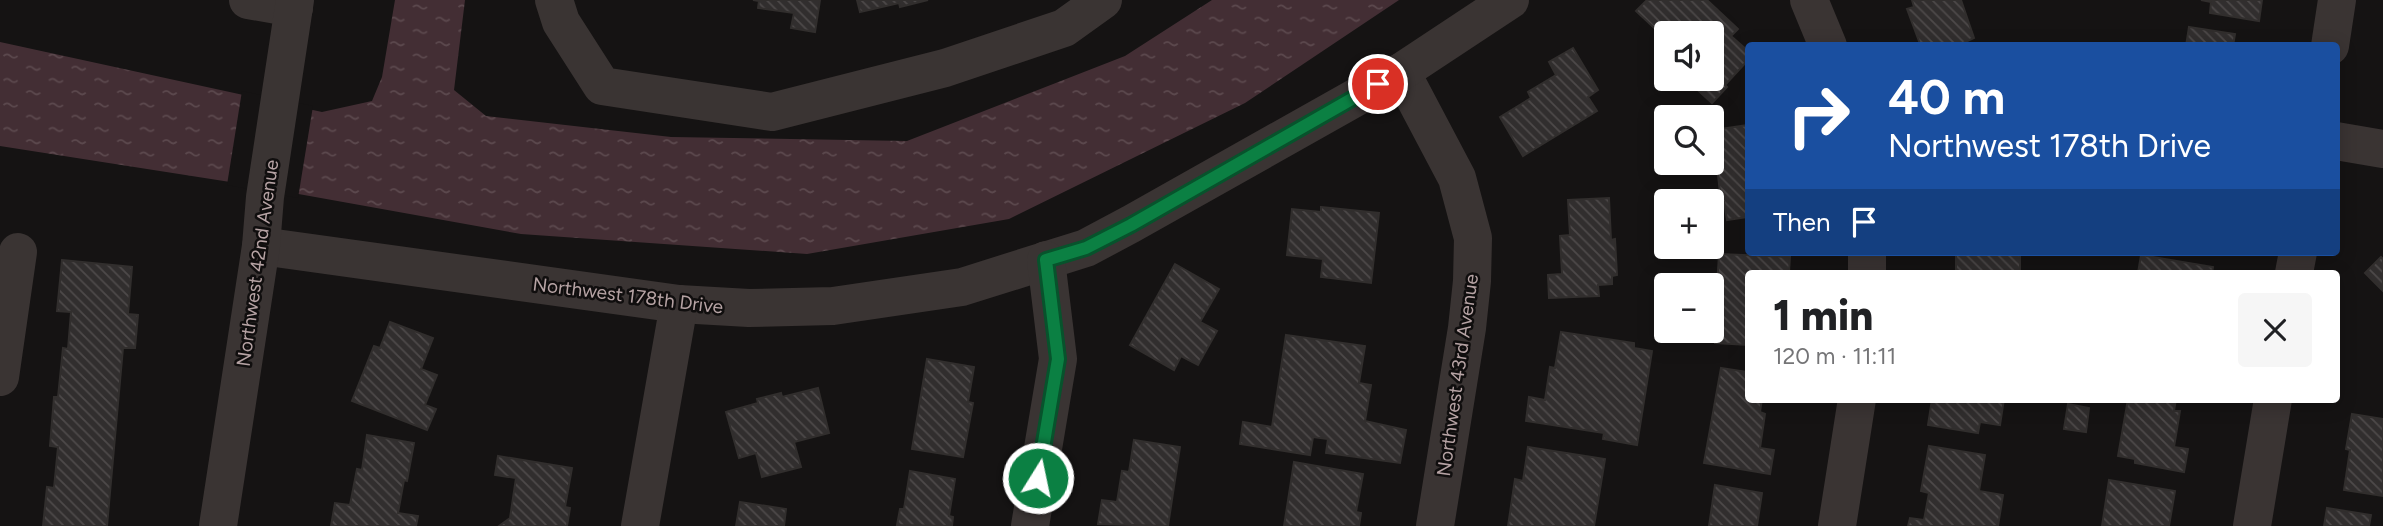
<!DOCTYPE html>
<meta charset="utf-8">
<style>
body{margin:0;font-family:Figtree,sans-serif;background:#f6f6f6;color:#202124;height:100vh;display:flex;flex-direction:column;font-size:26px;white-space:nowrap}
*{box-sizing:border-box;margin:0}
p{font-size:23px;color:#757577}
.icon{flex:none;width:38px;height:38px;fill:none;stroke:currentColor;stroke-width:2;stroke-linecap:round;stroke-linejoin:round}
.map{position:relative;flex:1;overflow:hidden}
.panel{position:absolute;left:1745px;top:270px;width:595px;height:133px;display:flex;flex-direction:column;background:#fff;border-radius:7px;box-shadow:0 4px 18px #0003}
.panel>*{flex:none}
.banner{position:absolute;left:1745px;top:42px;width:595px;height:214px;border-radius:7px;box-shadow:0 4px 18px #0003;background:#1a4fa0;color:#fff;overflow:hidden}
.fabs{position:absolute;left:1654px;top:21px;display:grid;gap:14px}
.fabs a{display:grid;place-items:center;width:70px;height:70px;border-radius:7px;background:#fff;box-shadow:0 4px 18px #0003;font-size:35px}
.pin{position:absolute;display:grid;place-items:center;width:60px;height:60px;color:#fff;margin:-30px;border:4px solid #fff;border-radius:50%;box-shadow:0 2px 7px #0007}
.me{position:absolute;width:77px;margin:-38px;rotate:10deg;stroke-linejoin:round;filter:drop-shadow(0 0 5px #0008)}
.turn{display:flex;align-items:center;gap:24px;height:147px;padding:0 28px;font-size:32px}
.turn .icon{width:91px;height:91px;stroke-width:2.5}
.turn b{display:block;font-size:49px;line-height:60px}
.then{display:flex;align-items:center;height:66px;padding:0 28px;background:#0003;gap:14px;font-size:26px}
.round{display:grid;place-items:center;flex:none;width:74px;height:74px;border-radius:7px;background:#f6f6f6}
.headline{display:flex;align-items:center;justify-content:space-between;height:119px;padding:0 28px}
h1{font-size:42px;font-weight:800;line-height:52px}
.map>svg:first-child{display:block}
.water{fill:url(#water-ripples)}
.pier{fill:#151313}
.building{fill:url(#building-back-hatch);stroke:#312e2d;stroke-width:2}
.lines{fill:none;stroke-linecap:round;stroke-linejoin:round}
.minor{stroke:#3a3433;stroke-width:38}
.route-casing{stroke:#07532c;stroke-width:18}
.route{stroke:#0b8043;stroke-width:12}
.labels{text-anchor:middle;stroke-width:5;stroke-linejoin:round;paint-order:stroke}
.street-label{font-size:19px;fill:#b6a3a4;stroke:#100e0e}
</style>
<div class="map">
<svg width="2383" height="526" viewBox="0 0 2383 526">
<defs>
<pattern id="water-ripples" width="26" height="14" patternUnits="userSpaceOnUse" patternTransform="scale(1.75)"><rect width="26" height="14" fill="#432e34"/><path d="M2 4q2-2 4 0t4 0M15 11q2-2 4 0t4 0" fill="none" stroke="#5c494e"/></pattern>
<pattern id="building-back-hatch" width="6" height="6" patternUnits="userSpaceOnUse" patternTransform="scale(1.75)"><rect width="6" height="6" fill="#312e2e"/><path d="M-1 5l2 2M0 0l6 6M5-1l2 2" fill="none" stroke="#4d4949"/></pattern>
</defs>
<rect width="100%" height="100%" fill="#151313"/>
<polygon class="water" points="395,0 465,0 454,90 486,116 671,137 907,141 1125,56 1212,0 1399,0 1245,103 1009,219 807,254 521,234 243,184 0,146 0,42 322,112 372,101 382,77"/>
<polygon class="pier" points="242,91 313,106 298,198 227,185"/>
<g class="building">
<polygon points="753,0 820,0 815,32 791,28 794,13 758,8 759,1"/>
<polygon points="857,0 928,0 900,7 899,3 860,12"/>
<polygon points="1647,0 1707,0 1738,29 1731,36 1748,51 1748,60 1725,85 1727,87 1712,103 1689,82 1693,79 1712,79 1712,33 1666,33 1666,39 1636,11"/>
<polygon points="1912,0 1961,0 1974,38 1957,46 1914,46 1920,44 1907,9 1914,7"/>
<polygon points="2201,0 2262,0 2259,21 2210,13 2211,2"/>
<polygon points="2189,27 2235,34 2233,46 2186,46"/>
<polygon points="1573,48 1598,90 1588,97 1597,111 1523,156 1500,117 1531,98 1528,92 1556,75 1549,62"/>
<polygon points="1748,125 1748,217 1727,220 1724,202 1721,202 1713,130"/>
<polygon points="1609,198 1611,240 1615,239 1617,275 1612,276 1612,284 1598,285 1599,296 1549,298 1548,275 1562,274 1560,236 1570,235 1568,200"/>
<polygon points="1321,207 1379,213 1371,283 1321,277 1323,259 1287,255 1292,209 1321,212"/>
<rect x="1956" y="252" width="64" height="21"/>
<polygon points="1719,254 1790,257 1789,273 1748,273 1748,345 1715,343 1715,335 1697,334 1697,331 1712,331 1712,303 1716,303"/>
<polygon points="2141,255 2213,267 2212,273 2138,273"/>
<polygon points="2381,257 2383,259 2383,291 2365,273"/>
<polygon points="62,260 132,267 128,314 138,315 135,348 123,348 107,526 43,526 47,487 54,488 58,447 50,446 54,397 58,397 63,348 68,349 71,312 57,311"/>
<polygon points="1175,264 1219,289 1200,322 1217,331 1198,365 1181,356 1174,370 1130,345"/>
<polygon points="390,322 433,338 421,369 437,375 425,405 436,409 427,430 352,401 374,346 380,348"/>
<polygon points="1561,332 1634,343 1634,348 1652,351 1637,445 1603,439 1604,433 1526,421 1529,397 1545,400 1550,367 1555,368"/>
<polygon points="1286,335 1365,346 1359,383 1371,385 1365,421 1406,430 1400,463 1326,453 1328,439 1313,437 1310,455 1240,444 1243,422 1272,427"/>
<polygon points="927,359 974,367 968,402 973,403 963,457 912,449"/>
<polygon points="1721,368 1748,372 1748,399 1762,399 1760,412 1765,414 1760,448 1774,450 1770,474 1704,463"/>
<polygon points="818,388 829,433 794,442 801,467 762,477 756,453 739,458 726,412 758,403 757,399 781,393 782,397"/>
<polygon points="1932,399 2004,399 2000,425 1980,422 1978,433 1928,425"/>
<polygon points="2128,399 2176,399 2174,411 2180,411 2174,447 2188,449 2184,472 2135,463 2135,459 2118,456"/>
<polygon points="2068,404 2089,408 2086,432 2064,429"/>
<polygon points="2352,414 2383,419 2383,496 2344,490 2350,450 2346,449"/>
<polygon points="367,435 414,443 407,481 404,480 398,513 418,516 416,526 331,526 335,503 350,505 357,469 362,470"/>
<polygon points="1134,440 1180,447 1168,526 1098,524 1102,500 1117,502 1122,471 1129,472"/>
<polygon points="1929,446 1985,455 1979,491 2003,495 1998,526 1908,526 1910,518 1924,520 1929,493 1921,491"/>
<polygon points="1528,447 1605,459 1594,526 1508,526 1515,479 1523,481"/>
<polygon points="498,456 572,468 565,507 570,508 567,526 499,526 510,518 516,478 495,475"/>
<polygon points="1294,462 1363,474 1356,512 1361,513 1359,526 1284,526"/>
<polygon points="910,471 955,479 949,516 953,517 952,526 897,525 900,509 904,509"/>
<polygon points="2109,480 2175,491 2169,526 2102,526"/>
<polygon points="1715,485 1762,493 1757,526 1709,526"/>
<polygon points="740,502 786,509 784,526 736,526"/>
<polygon points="2327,508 2371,515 2369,526 2324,526"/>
</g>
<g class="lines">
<g class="minor">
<polyline points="248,0 294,8"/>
<polyline points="554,0 561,22 602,86 772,112 945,68 1064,28 1103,0"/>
<polyline points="1809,0 1828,46"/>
<polyline points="2330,46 2337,0"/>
<polyline points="1401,72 1457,178 1473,238 1472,281 1467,328 1435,526"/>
<polyline points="2336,141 2383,149"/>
<polyline points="261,246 679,304 749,308 833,306 962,287 1086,248 1131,224 1401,72 1510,0"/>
<polyline points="1867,252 1867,273"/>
<polyline points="2294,273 2298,252"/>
<polyline points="0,377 18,252"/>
<polyline points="218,526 261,246 265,197 295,0"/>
<polyline points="640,526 679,304"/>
<polyline points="1030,526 1058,359 1046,260"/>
<polyline points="1837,526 1857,399"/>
<polyline points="2252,526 2273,399"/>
</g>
</g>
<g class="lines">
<defs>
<polyline id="route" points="1038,478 1058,359 1046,260 1086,248 1131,225 1378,84"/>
</defs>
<use href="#route" class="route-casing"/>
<use href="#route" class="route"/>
</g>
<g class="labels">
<g class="street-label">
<text transform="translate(257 263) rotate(-82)" y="7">Northwest 42nd Avenue</text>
<text transform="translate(628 295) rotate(7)" y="7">Northwest 178th Drive</text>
<text transform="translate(1457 375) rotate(-82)" y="7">Northwest 43rd Avenue</text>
</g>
</g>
</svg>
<div class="fabs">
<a><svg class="icon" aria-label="sound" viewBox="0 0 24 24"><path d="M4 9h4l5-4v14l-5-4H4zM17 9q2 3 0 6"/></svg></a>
<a><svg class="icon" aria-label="search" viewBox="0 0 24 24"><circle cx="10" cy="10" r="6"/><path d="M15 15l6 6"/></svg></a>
<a>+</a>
<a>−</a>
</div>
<div class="pin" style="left:1378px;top:84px;background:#d93025"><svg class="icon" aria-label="arrive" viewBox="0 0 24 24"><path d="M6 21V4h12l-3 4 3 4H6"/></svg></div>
<svg class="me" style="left:1038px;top:478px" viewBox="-20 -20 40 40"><circle r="17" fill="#0b8043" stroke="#fff" stroke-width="3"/><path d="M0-11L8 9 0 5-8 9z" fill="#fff"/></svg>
<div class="banner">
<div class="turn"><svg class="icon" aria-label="right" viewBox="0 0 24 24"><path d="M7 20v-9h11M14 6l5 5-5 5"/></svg><div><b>40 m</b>Northwest 178th Drive</div></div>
<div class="then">Then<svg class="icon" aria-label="arrive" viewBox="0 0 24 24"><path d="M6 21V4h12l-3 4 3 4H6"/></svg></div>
</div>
<section class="panel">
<div class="headline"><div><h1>1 min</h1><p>120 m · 11:11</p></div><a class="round"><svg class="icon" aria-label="close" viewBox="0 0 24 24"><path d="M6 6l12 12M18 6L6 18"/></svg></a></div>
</section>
</div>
